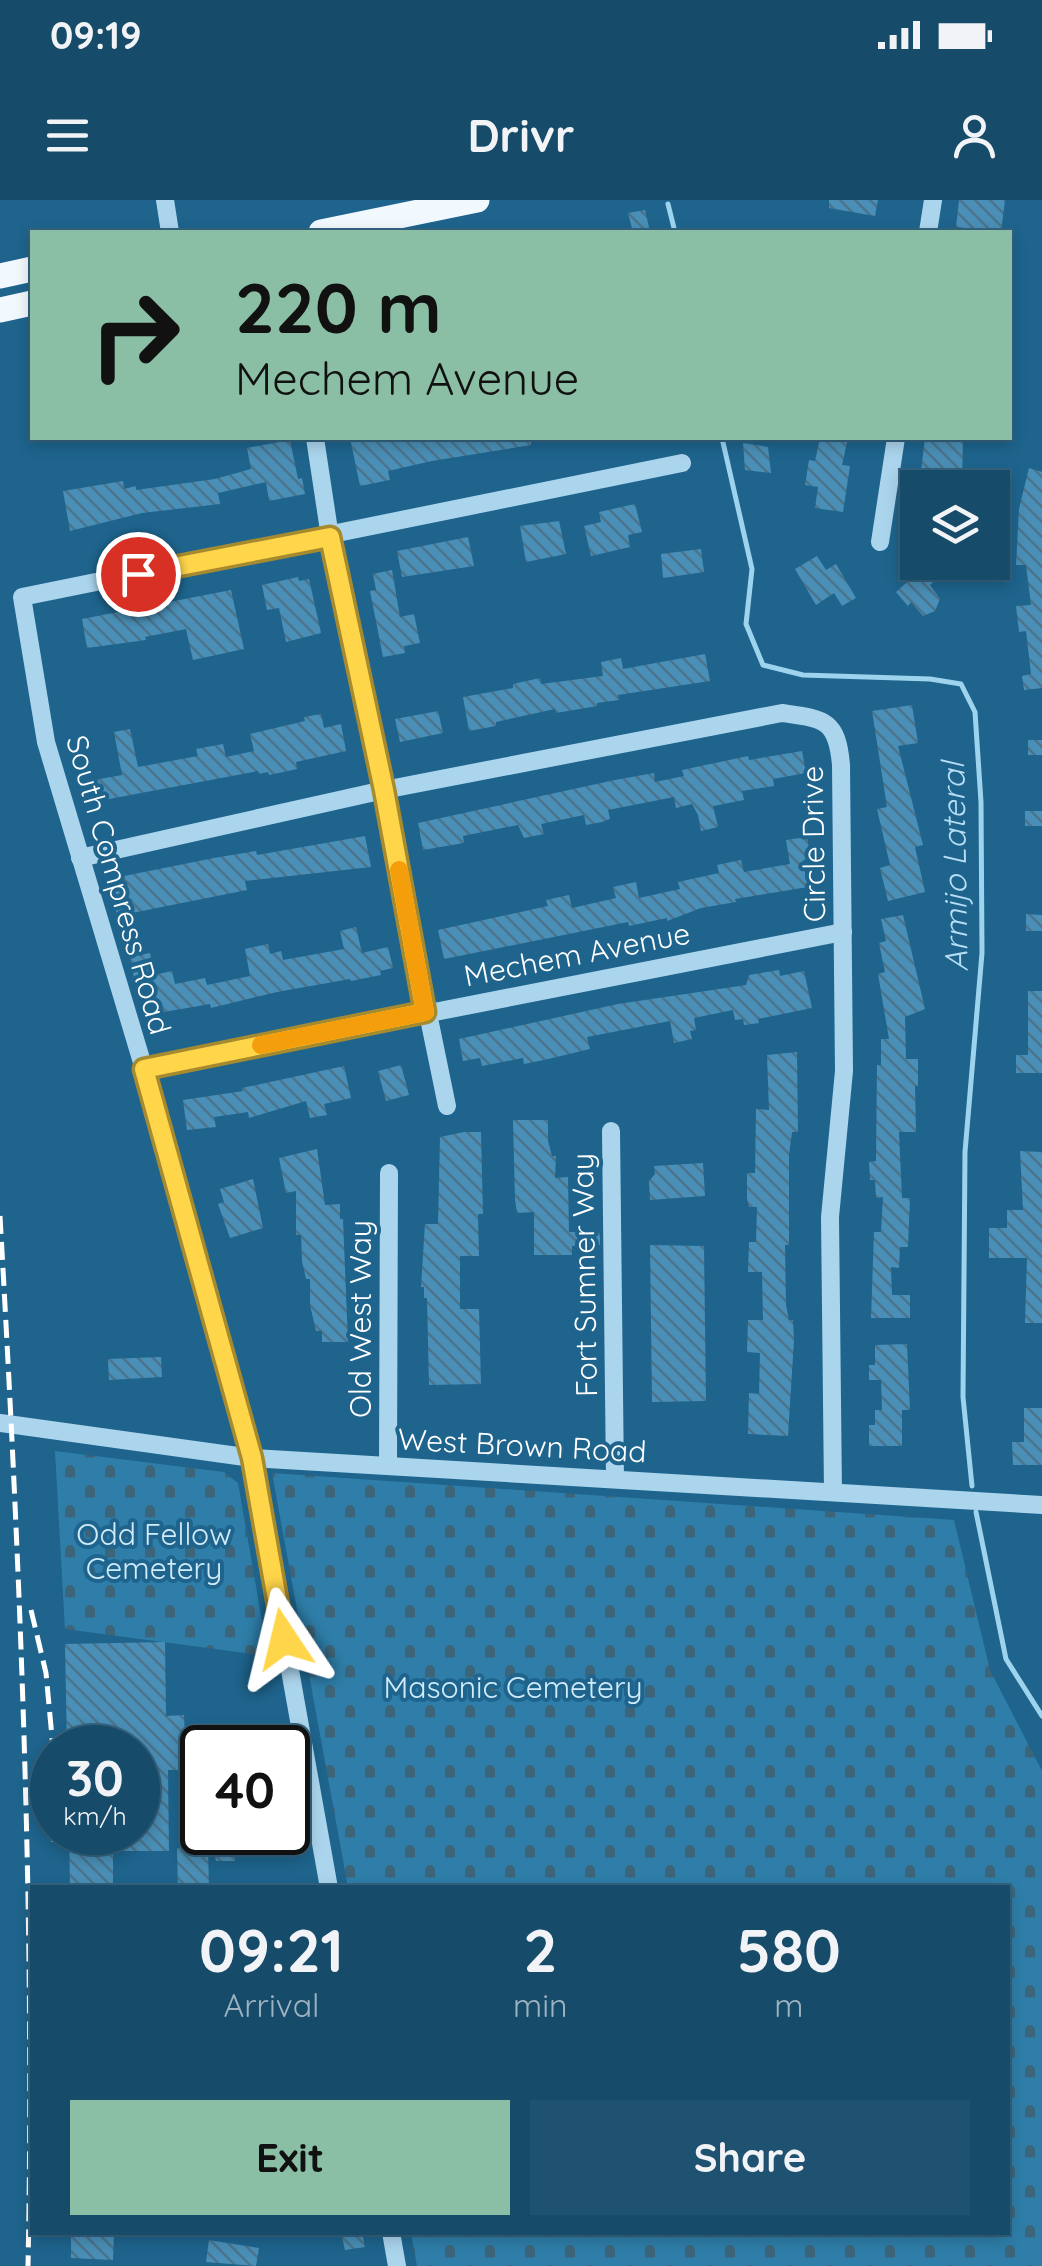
<!DOCTYPE html>
<style>
body{margin:0;font-family:Quicksand,sans-serif;background:#1f5270;color:#f1f3f6;height:100vh;display:flex;flex-direction:column;font-size:38px;white-space:nowrap}
*{box-sizing:border-box;margin:0}
p{font-size:32px;color:#9eb3c1}
.icon{flex:none;width:55px;height:55px;fill:none;stroke:currentColor;stroke-width:2;stroke-linecap:round;stroke-linejoin:round}
.map{position:relative;flex:1;overflow:hidden}
.details{position:absolute;left:30px;top:1685px;width:980px;height:350px;display:flex;flex-direction:column;background:#164b6a;border-radius:0px;box-shadow:0 5px 15px #0003,0 0 0 2px #35637e}
.details>*{flex:none}
.banner{position:absolute;left:30px;top:30px;width:982px;height:210px;border-radius:0px;box-shadow:0 5px 15px #0003,0 0 0 2px #35637e;background:#8abfa5;color:#111;overflow:hidden}
.buttons{position:absolute;left:900px;top:270px;display:grid;gap:20px}
.buttons a{display:grid;place-items:center;width:110px;height:110px;border-radius:0px;background:#164b6a;box-shadow:0 5px 15px #0003,0 0 0 2px #35637e;font-size:50px}
.speed{position:absolute;left:30px;top:1525px;display:flex;gap:20px;font-size:50px;font-weight:700;text-align:center}
.speed>*{display:grid;place-content:center;width:130px;height:130px;border-radius:50%;background:#164b6a;box-shadow:0 5px 15px #0003,0 0 0 2px #35637e;line-height:1}
.speed small{font-size:25px;font-weight:400}
.speed .limit{border:5px solid #111;border-radius:15px;background:#fff;color:#111}
.pin{position:absolute;display:grid;place-items:center;width:85px;height:85px;color:#fff;margin:-42px;border:5px solid #fff;border-radius:50%;box-shadow:0 2px 10px #0007}
.me{position:absolute;width:110px;margin:-55px;rotate:350deg;stroke-linejoin:round;filter:drop-shadow(0 0 8px #0008)}
.turn{display:flex;align-items:center;gap:35px;height:210px;padding:0 40px;font-size:45px}
.turn .icon{width:130px;height:130px;stroke-width:2.5}
.turn b{display:block;font-size:70px;line-height:85px}
.eta{display:flex;justify-content:space-evenly;align-items:center;height:170px;text-align:center}
.eta b{font-size:60px;font-weight:700;line-height:70px}
.action{display:flex;gap:20px;margin-top:auto;padding:20px 40px}
.action a{flex:1;height:115px;border-radius:0px;background:#8abfa5;color:#111;font-size:40px;font-weight:700;line-height:115px;text-align:center}
.action a+a{background:#1f5270;color:#f1f3f6}
.status{display:flex;justify-content:space-between;align-items:center;height:70px;padding:0 50px;background:#164b6a;direction:ltr}
.status svg{height:28px;fill:currentColor}
header{display:flex;justify-content:space-between;align-items:center;height:130px;padding:0 40px;background:#164b6a;font-size:45px;font-weight:700}
.map>svg:first-child{display:block}
.cemetery{fill:url(#cemetery-stones)}
.lines{fill:none;stroke-linecap:round;stroke-linejoin:round}
.stream{stroke:#9ed3ee;stroke-width:5}
.building{fill:url(#building-back-hatch)}
.minor{stroke:#abd5ed;stroke-width:18}
.major{stroke:#f1f9ff;stroke-width:25}
.rail{stroke:#fff;stroke-width:5;stroke-dasharray:18 8;stroke-linecap:butt}
.route-casing{stroke:#a68a30;stroke-width:25}
.route{stroke:#ffd54a;stroke-width:18}
.slow{stroke:#f59e0b;stroke-width:18}
.labels{text-anchor:middle;stroke-width:8;stroke-linejoin:round;paint-order:stroke}
.street-label{font-size:30px;fill:#fff;stroke:#1e648d}
.park-label{font-size:30px;fill:#d0ebf9;stroke:#1e648d}
.water-label{font-size:32px;font-style:italic;fill:#b7def4;stroke:#1e648d}
</style>
<div class="status"><b>09:19</b><svg viewBox="0 0 49 12"><path d="M0 12V9h3v3zM5 12V6h3v6zM10 12V3h3v9zM15 12V0h3v12zM26 1h20v11H26zM47 4h2v5h-2z"/></svg></div>
<header><svg class="icon" aria-label="menu" viewBox="0 0 24 24"><path d="M4 6h16M4 12h16M4 18h16"/></svg>Drivr<svg class="icon" aria-label="person" viewBox="0 0 24 24"><circle cx="12" cy="8" r="4"/><path d="M4 21q1-7 8-7t8 7"/></svg></header>
<div class="map">
<svg width="1042" height="2066" viewBox="0 0 1042 2066">
<defs>
<pattern id="cemetery-stones" width="16" height="16" patternUnits="userSpaceOnUse" patternTransform="scale(2.5)"><rect width="16" height="16" fill="#2e7ea9"/><path d="M2 7V4a2 2 0 0 1 4 0v3zM10 15v-3a2 2 0 0 1 4 0v3z" fill="#3d657a"/></pattern>
<pattern id="building-back-hatch" width="6" height="6" patternUnits="userSpaceOnUse" patternTransform="scale(2.5)"><rect width="6" height="6" fill="#4a8fb7"/><path d="M-1 5l2 2M0 0l6 6M5-1l2 2" fill="none" stroke="#4b748c"/></pattern>
</defs>
<rect width="100%" height="100%" fill="#1e648d"/>
<g class="cemetery">
<polygon points="55,1251 224,1272 238,1283 268,1456 65,1429"/>
<polygon points="272,1273 954,1320 990,1470 1042,1571 1042,2066 417,2066 411,2033 1008,2032 1008,1688 348,1687"/>
</g>
<g class="lines">
<g class="stream">
<polyline points="668,4 675,32"/>
<polyline points="722,238 752,369 746,424 763,465 803,475 930,479 961,484 975,512 981,602 982,753 965,952 963,1197 972,1286"/>
<polyline points="976,1312 1006,1459 1042,1516"/>
</g>
</g>
<g class="building">
<polygon points="829,0 878,0 875,16 829,8"/>
<polygon points="959,0 1005,0 1001,32 956,27"/>
<polygon points="645,10 650,32 633,32 628,13"/>
<polygon points="350,238 531,238 531,245 432,261 388,271 390,280 360,286"/>
<polygon points="820,238 848,238 842,265 850,266 843,312 815,308 818,287 805,285 809,260 815,261"/>
<polygon points="925,238 963,238 962,282 936,280 936,288 919,288"/>
<polygon points="290,240 298,279 302,278 305,294 269,301 266,282 218,293 220,304 142,313 70,331 63,291 123,281 124,289 136,286 136,290 215,279 251,269 247,248"/>
<polygon points="743,243 768,247 771,273 745,270"/>
<polygon points="1029,268 1042,272 1042,488 1024,490 1022,476 1031,474 1026,431 1019,432 1016,406 1031,405 1026,365 1016,365 1019,309"/>
<polygon points="635,304 642,332 628,335 630,347 591,356 584,326 601,322 599,312"/>
<polygon points="559,321 566,354 526,362 520,326"/>
<polygon points="468,337 474,366 402,377 397,351"/>
<polygon points="701,349 704,372 663,378 661,354"/>
<polygon points="817,356 826,370 836,364 856,398 842,406 834,393 816,405 795,369"/>
<polygon points="918,356 918,362 924,362 937,378 930,385 940,399 935,411 923,416 911,402 908,406 896,392 914,376 906,367"/>
<polygon points="392,370 400,417 414,414 420,443 404,446 405,453 383,457 370,391 376,390 373,374"/>
<polygon points="298,377 299,381 309,379 321,433 286,442 279,408 267,410 262,385"/>
<polygon points="231,390 244,449 193,460 186,429 145,437 146,440 87,448 82,419"/>
<polygon points="705,454 710,481 618,495 619,500 597,503 597,506 556,513 555,509 496,522 496,526 469,531 463,497 513,488 513,484 540,478 541,484 603,476 601,462 621,458 623,469"/>
<polygon points="912,505 918,543 898,546 923,645 915,647 925,692 888,701 880,668 890,665 877,609 887,607 872,511"/>
<polygon points="438,511 443,533 400,542 395,519"/>
<polygon points="321,514 324,528 341,524 346,551 296,562 297,569 269,575 268,572 259,574 258,571 93,602 89,581 122,575 114,532 130,529 138,567 198,556 196,549 223,544 226,557 254,551 250,534 305,521 304,517"/>
<rect x="1028" y="540" width="14" height="15"/>
<polygon points="802,551 806,573 773,579 774,586 742,591 744,600 713,606 718,627 701,631 698,615 692,604 676,608 674,597 608,610 610,619 602,622 586,625 584,615 541,624 544,634 524,638 518,625 463,636 464,643 423,650 418,623 615,580 654,573 655,582 684,576 682,570 748,556 749,560"/>
<rect x="1025" y="611" width="17" height="15"/>
<polygon points="365,636 371,667 245,681 247,690 117,716 109,679 214,658 256,651 257,655"/>
<polygon points="807,637 811,659 803,660 808,687 735,699 736,702 701,708 667,721 667,718 629,726 628,722 444,759 438,730 548,706 546,700 569,695 572,708 616,698 613,687 636,682 639,698 680,689 678,682 719,673 717,665 741,660 744,672 790,664 786,640"/>
<polygon points="1026,714 1042,715 1042,731 1026,731"/>
<polygon points="903,715 925,809 905,817 906,859 918,859 918,886 915,886 916,932 899,932 902,998 910,998 908,1047 900,1047 899,1068 891,1067 892,1095 910,1095 910,1118 871,1118 874,1032 881,1032 883,997 876,998 875,980 870,980 869,962 876,961 877,865 881,865 881,839 889,839 878,774 885,772 879,743 886,741 881,719"/>
<polygon points="356,727 362,753 388,747 393,768 380,771 381,775 351,781 350,779 277,792 211,808 210,804 158,813 149,776 172,771 175,784 205,778 207,785 250,776 245,749 268,744 270,754 281,751 283,760 344,749 340,731"/>
<polygon points="150,753 154,774 134,778 130,757"/>
<polygon points="779,770 780,776 804,771 812,808 758,819 759,823 744,825 743,819 735,820 733,810 694,818 696,830 690,831 692,839 674,843 670,821 587,837 590,849 544,860 524,864 523,858 482,866 480,858 463,861 459,839 618,804 746,785 749,775"/>
<polygon points="1028,791 1042,791 1042,873 1016,873 1016,855 1028,855"/>
<polygon points="797,852 798,932 792,932 789,955 789,1045 785,1045 786,1105 789,1120 793,1120 794,1140 788,1236 748,1234 749,1193 759,1194 760,1153 747,1152 748,1120 763,1120 762,1072 748,1072 749,1042 756,1042 757,1007 749,1007 747,999 747,973 755,973 756,909 769,910 767,855"/>
<polygon points="401,865 409,895 386,901 378,871"/>
<polygon points="344,866 351,898 324,904 327,915 310,918 306,901 249,918 248,912 214,917 216,927 187,930 183,900 243,891 242,888"/>
<polygon points="513,920 548,920 548,941 552,956 556,956 555,978 568,977 569,1032 600,1033 600,1045 572,1046 572,1055 534,1055 534,1012 517,1013 515,1000"/>
<polygon points="464,932 481,932 483,1014 478,1014 479,1056 460,1056 460,1109 479,1109 481,1184 429,1185 427,1098 424,1098 424,1087 421,1087 425,1024 438,1024 440,937"/>
<polygon points="317,949 325,1005 340,1004 340,1019 343,1019 348,1142 322,1142 322,1131 316,1131 310,1105 310,1079 306,1079 302,1061 301,1035 296,1035 296,991 286,993 279,958"/>
<polygon points="1020,951 1042,952 1042,1123 1025,1123 1027,1058 989,1058 989,1028 1007,1028 1007,1010 1023,1010"/>
<polygon points="703,963 705,996 650,1000 649,981 655,974 654,966"/>
<polygon points="253,979 263,1028 230,1038 218,1004 224,1002 220,989"/>
<polygon points="650,1045 704,1046 706,1201 652,1202"/>
<polygon points="907,1144 910,1210 902,1210 902,1246 869,1246 869,1225 875,1225 875,1210 882,1210 881,1180 869,1180 869,1165 875,1165 875,1145"/>
<polygon points="161,1157 162,1177 109,1180 108,1159"/>
<polygon points="1024,1208 1042,1208 1042,1265 1013,1265 1012,1242 1024,1242"/>
<polygon points="165,1442 166,1516 184,1515 185,1535 189,1535 190,1550 184,1550 185,1570 168,1570 169,1651 113,1651 113,1687 70,1688 69,1632 138,1632 138,1548 67,1548 65,1444"/>
<polygon points="210,1632 235,1632 235,1661 216,1661"/>
<polygon points="177,1648 208,1648 209,1688 178,1688"/>
<polygon points="71,2032 114,2032 113,2060 71,2058"/>
<polygon points="341,2032 362,2032 365,2047 345,2050"/>
<polygon points="209,2040 259,2048 256,2066 206,2062"/>
</g>
<g class="lines">
<g class="minor">
<polyline points="165,0 170,32"/>
<polyline points="928,32 933,0"/>
<polyline points="315,238 330,337 447,906"/>
<polyline points="880,342 896,238"/>
<path d="M80,658l304,-68 398,-77c42,6 55,6 59,52l3,306 -14,146 3,275"/>
<polyline points="144,869 843,732"/>
<polyline points="611,931 615,1279"/>
<polyline points="0,1223 252,1258 1042,1305"/>
<polyline points="388,1266 389,973"/>
<polyline points="329,1688 252,1258 144,869 46,542 22,397 682,263"/>
<polyline points="391,2032 397,2066"/>
</g>
<g class="major">
<polyline points="321,32 477,0"/>
<polyline points="0,76 32,69"/>
<polyline points="0,110 32,103"/>
</g>
<g class="rail">
<path d="M0,1016c20,350 35,699 28,1050"/>
<polyline points="31,1410 46,1473 53,1548"/>
<polyline points="54,1632 54,1642"/>
</g>
</g>
<g class="lines">
<defs>
<polyline id="route" points="138,374 330,337 384,590 425,812 144,869 252,1258 284,1439"/>
</defs>
<use href="#route" class="route-casing"/>
<use href="#route" class="route"/>
<polyline class="slow" points="261,845 425,812 399,670"/>
</g>
<g class="labels">
<g class="street-label">
<text transform="translate(814 644) rotate(-91)" y="10">Circle Drive</text>
<text transform="translate(118 685) rotate(74)" y="10">South Compress Road</text>
<text transform="translate(577 755) rotate(-11)" y="10">Mechem Avenue</text>
<text transform="translate(585 1075) rotate(-91)" y="10">Fort Sumner Way</text>
<text transform="translate(361 1119) rotate(-90)" y="10">Old West Way</text>
<text transform="translate(522 1246) rotate(3)" y="10">West Brown Road</text>
</g>
<g class="park-label">
<text x="154" y="1345">Odd Fellow<tspan x="154" dy="34">Cemetery</tspan></text>
<text x="513" y="1498">Masonic Cemetery</text>
</g>
<g class="water-label">
<text transform="translate(955 667) rotate(-91)" y="11">Armijo Lateral</text>
</g>
</g>
</svg>
<div class="buttons">
<a><svg class="icon" aria-label="layers" viewBox="0 0 24 24"><path d="M12 4l9 5-9 5-9-5zM3 14l9 5 9-5"/></svg></a>
</div>
<div class="speed"><div>30<small>km/h</small></div><div class="limit">40</div></div>
<div class="pin" style="left:138px;top:374px;background:#d93025"><svg class="icon" aria-label="arrive" viewBox="0 0 24 24"><path d="M6 21V4h12l-3 4 3 4H6"/></svg></div>
<svg class="me" style="left:284px;top:1439px" viewBox="-20 -20 40 40"><path d="M0-17L14 15 0 8-14 15z" fill="#ffd54a" stroke="#fff" stroke-width="4"/></svg>
<div class="banner">
<div class="turn"><svg class="icon" aria-label="right" viewBox="0 0 24 24"><path d="M7 20v-9h11M14 6l5 5-5 5"/></svg><div><b>220 m</b>Mechem Avenue</div></div>
</div>
<section class="details">
<div class="eta">
<div><b>09:21</b><p>Arrival</p></div>
<div><b>2</b><p>min</p></div>
<div><b>580</b><p>m</p></div>
</div>
<div class="action"><a>Exit</a><a>Share</a></div>
</section>
</div>
